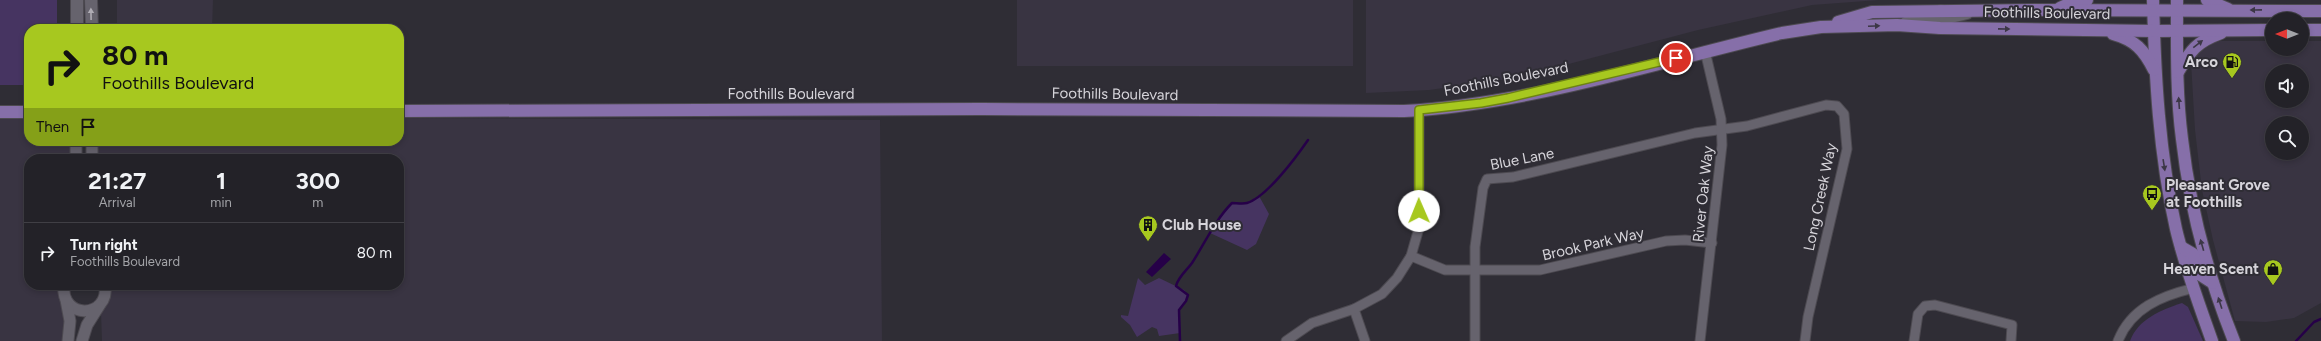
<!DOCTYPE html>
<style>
body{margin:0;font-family:Figtree,sans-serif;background:#2f2f34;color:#f1f3f6;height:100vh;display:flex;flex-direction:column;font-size:15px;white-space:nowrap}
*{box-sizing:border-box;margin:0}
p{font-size:13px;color:#a3a4a8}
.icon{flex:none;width:22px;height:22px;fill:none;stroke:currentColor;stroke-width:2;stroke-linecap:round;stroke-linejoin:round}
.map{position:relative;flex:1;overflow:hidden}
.panel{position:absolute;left:24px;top:154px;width:380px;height:136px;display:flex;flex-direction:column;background:#232228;border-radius:16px;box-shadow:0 2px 6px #0003,0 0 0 1px #403f45}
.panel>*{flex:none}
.hud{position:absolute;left:24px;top:24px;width:380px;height:122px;border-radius:16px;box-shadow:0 2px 6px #0003,0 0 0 1px #403f45;background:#a7c81f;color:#111;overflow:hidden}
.needle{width:26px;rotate:270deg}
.controls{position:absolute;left:2265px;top:12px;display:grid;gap:8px}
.controls a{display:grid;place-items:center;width:44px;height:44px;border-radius:50%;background:#232228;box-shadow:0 2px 6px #0003,0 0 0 1px #403f45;font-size:20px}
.pin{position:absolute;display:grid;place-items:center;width:34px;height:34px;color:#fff;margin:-17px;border:2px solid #fff;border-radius:50%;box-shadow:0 1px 4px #0007}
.me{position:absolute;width:44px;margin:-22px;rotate:359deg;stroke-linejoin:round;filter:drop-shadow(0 0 3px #0008)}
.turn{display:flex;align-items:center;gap:14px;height:84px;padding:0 12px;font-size:18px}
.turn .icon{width:52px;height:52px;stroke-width:2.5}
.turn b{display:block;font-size:28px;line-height:34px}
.then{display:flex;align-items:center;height:38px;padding:0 12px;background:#0003;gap:8px;font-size:15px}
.eta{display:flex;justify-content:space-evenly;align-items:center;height:68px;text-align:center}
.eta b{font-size:24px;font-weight:700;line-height:28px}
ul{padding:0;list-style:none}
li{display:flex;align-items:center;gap:12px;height:60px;padding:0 12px;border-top:1px solid #403f45}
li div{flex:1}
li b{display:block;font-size:15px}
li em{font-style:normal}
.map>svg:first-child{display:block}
.built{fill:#393442;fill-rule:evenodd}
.green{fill:#463461}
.water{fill:#260048}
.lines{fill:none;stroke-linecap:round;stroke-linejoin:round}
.stream{stroke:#260048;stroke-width:2.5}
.minor-casing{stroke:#4d4a51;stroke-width:11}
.tertiary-casing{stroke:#4d4a51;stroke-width:13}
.secondary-casing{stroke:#4d4a51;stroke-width:14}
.primary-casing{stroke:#4d4a51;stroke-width:14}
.minor{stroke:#66636d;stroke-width:9}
.tertiary{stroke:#66636d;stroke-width:11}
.secondary{stroke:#66636d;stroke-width:12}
.primary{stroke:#866fa9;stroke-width:12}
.oneway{fill:#3c3746}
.oneway2{fill:#afacb4}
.route-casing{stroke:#6d8214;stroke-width:10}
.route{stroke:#a7c81f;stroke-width:7}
.labels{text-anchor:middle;stroke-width:4;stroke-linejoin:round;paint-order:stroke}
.street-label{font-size:15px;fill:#d6d4da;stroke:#2f2d35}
.poi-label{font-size:15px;font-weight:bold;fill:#d6d4da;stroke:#2f2d35;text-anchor:end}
</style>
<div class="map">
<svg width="2321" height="341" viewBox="0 0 2321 341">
<rect width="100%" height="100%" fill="#2f2d35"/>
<g class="built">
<polygon points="117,0 213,0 212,29 117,29"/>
<rect x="1017" y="0" width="336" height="66"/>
<polygon points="1366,0 1879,0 1812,5 1698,30 1515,78 1429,90 1366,93"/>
<path d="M2212,41h60v8h30v-8h19v262l-27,15 -28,4 -31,-1 -22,-81 -11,-50 -7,-60 -4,-68 3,-8zM2272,71h30v30h-30zM2272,123h30v30h-30z"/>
<polygon points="0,118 29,118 29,141 73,141 73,159 29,159 29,285 71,285 67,329 62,341 0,341"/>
<polygon points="399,118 880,120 882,341 102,341 100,285 399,285 399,159 96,159 95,141 399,141"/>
</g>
<g class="green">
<polygon points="0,0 57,0 57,29 29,29 29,85 0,85"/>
<polygon points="1259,196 1269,214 1256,244 1247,250 1210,233 1221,214 1232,203 1247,203"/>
<polygon points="1138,278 1145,285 1159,278 1184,290 1188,295 1186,301 1179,310 1180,333 1159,336 1157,329 1152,327 1137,337 1130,325 1121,317 1121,315 1128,316"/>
<path d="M2182,303l6,4 15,34h-73c8,-22 31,-31 52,-38z"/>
</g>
<polygon class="water" points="1164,253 1171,259 1152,277 1146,272"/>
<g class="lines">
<g class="stream">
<path d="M1180,341l-1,-31 7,-9 2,-6 -12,-9c2,-9 11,-16 16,-23 13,-20 23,-43 40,-60 4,0 11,1 15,0 19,-5 50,-47 61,-63"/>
<polyline points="2296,341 2314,322 2321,319"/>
</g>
<defs>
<g id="minor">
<polyline points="1411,256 1445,270 1540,270 1666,241 1685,240 1712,243"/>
<polyline points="1354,309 1365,341"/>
<polyline points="1286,341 1312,323 1354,309 1382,294 1397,278 1411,256 1419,228 1419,110"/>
<polyline points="1475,341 1475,247 1483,188 1487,179 1513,177 1695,133 1747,126 1826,105 1837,106 1844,114 1847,149 1808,317 1805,341"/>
<polyline points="1700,341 1722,145 1721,119 1705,51"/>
<polyline points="1914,341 1918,314 1925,306 1935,305 2012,325 2011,341"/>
<path d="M2118,341c13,-33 43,-45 76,-53"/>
</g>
<g id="tertiary">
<polyline points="76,141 76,159"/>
<polyline points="92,141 92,159"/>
<path d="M64,285c-4,35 46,34 41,0"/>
<polyline points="66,300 70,321 68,341"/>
<polyline points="82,341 87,325 99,306"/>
</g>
<g id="secondary">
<polyline points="91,0 92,29"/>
<polyline points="1906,23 1935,18 1941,11"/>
<polyline points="1940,28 1947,18 1967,13"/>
<polyline points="77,29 77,0"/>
</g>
<g id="primary">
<path d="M2153,0c2,77 6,153 23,229 9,38 23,75 36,112"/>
<path d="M2177,0c0,46 -1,93 5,139 8,70 26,137 52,202"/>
<polyline points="2207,0 2228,9"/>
<polyline points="2060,8 2075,1 2087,0"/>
<polyline points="1838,22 1872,12 2036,10 2321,11"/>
<polyline points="2302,30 2321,30"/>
<path d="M2113,34c22,6 31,16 41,36"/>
<path d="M2178,72c13,-22 18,-30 43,-39"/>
<path d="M399,111l583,-2 422,2c127,-7 254,-49 378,-78l39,-6 76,-2 43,3 215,3 117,-1"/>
<polyline points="0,112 29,112"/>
<polyline points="2181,247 2193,254 2199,274 2213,283"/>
</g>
</defs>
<use href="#minor" class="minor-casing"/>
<use href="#tertiary" class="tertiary-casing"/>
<use href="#secondary" class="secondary-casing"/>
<use href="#primary" class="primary-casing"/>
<use href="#minor" class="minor"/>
<use href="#tertiary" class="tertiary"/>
<use href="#secondary" class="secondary"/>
<use href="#primary" class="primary"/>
</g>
<defs><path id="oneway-solid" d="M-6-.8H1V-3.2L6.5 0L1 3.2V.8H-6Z"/></defs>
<g class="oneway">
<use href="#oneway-solid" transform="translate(2256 10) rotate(179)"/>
<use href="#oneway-solid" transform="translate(1874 26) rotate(-2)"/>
<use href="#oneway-solid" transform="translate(2004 29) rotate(1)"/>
<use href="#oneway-solid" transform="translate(2198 44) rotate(-38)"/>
<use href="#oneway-solid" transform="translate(2179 103) rotate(-94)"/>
<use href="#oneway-solid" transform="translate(2164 165) rotate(81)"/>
<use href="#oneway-solid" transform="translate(2202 245) rotate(-106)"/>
<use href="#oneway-solid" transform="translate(2220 303) rotate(-108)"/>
</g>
<use class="oneway2" href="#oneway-solid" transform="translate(91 14) rotate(-91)"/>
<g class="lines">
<defs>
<polyline id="route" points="1419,211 1419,110 1481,103 1508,98 1676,58"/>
</defs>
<use href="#route" class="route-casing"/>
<use href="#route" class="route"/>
</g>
<defs>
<symbol id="fuel-pin" viewBox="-11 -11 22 30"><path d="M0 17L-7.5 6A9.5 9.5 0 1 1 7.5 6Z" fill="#a7c81f" stroke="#2f2d35"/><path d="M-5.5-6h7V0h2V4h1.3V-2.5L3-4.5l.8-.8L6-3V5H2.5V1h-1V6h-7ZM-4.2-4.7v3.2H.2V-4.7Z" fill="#111"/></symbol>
<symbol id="bus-pin" viewBox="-11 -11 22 30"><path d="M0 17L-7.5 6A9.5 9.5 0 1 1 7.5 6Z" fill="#a7c81f" stroke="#2f2d35"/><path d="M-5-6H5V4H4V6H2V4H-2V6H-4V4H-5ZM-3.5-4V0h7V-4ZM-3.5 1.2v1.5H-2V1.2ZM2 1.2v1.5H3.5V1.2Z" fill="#111"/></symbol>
<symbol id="building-pin" viewBox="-11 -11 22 30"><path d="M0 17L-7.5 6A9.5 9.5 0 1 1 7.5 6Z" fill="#a7c81f" stroke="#2f2d35"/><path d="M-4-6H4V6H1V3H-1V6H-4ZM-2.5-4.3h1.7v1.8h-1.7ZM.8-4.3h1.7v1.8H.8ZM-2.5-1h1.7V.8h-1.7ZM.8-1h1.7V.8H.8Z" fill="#111"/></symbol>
<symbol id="shop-pin" viewBox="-11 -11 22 30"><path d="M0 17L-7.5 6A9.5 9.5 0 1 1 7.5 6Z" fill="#a7c81f" stroke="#2f2d35"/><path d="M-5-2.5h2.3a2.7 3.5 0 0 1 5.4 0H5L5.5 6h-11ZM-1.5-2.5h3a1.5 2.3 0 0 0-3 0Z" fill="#111"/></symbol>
</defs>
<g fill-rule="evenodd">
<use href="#fuel-pin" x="2221" y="51" width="22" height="30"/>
<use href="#bus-pin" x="2141" y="183" width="22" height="30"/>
<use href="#building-pin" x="1137" y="214" width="22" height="30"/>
<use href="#shop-pin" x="2262" y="258" width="22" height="30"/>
</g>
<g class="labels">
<g class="street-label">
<text transform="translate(2047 13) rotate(1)" y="5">Foothills Boulevard</text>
<text transform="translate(1506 79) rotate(-11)" y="5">Foothills Boulevard</text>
<text x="791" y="99">Foothills Boulevard</text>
<text transform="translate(1115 94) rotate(1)" y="5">Foothills Boulevard</text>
<text transform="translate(1522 159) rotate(-11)" y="5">Blue Lane</text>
<text transform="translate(1703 194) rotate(-84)" y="5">River Oak Way</text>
<text transform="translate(1820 197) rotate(-78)" y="5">Long Creek Way</text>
<text transform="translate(1593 244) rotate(-13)" y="5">Brook Park Way</text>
</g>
<g class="poi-label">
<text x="2218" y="67">Arco</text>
<text x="2166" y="190" text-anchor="start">Pleasant Grove<tspan x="2166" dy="17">at Foothills</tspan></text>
<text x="1162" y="230" text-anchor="start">Club House</text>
<text x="2259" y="274">Heaven Scent</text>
</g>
</g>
</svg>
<div class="controls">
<a><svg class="needle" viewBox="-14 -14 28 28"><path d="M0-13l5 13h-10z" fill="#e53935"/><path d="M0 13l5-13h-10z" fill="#a3a4a8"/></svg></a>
<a><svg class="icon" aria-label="sound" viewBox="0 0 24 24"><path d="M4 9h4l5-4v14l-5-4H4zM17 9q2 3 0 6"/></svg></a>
<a><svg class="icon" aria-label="search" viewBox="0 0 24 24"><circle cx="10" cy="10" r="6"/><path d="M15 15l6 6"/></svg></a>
</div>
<div class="pin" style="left:1676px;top:58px;background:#d93025"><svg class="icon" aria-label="arrive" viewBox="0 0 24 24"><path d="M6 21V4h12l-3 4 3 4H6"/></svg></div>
<svg class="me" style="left:1419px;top:211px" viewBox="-20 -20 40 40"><circle r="19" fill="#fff"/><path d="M0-13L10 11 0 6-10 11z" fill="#a7c81f"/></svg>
<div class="hud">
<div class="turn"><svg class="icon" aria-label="right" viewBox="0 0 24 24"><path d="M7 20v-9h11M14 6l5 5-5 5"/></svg><div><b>80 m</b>Foothills Boulevard</div></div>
<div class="then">Then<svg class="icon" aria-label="arrive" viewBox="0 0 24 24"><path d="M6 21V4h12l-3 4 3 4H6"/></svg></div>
</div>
<section class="panel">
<div class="eta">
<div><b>21:27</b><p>Arrival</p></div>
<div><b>1</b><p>min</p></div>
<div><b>300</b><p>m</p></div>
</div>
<ul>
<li><svg class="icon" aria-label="right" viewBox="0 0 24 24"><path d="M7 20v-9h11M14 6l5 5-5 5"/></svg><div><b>Turn right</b><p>Foothills Boulevard</p></div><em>80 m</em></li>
</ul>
</section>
</div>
